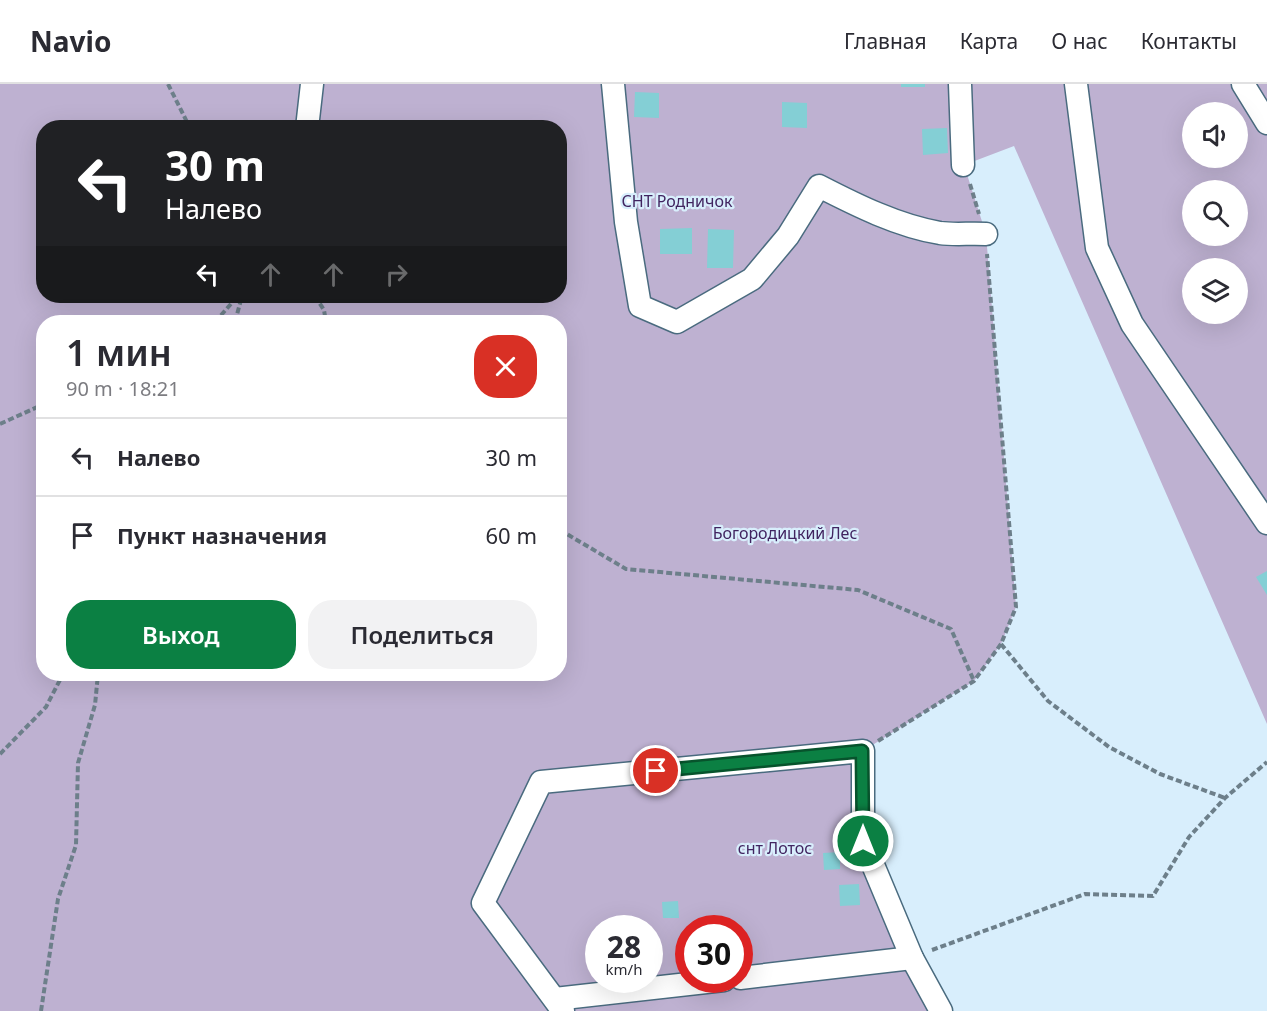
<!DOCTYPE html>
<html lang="ru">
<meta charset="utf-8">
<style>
body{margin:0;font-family:"Noto Sans",sans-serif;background:#f2f2f3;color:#2b2b33;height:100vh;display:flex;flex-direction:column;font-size:22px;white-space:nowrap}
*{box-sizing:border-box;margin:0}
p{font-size:20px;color:#7c7c81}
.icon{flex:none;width:33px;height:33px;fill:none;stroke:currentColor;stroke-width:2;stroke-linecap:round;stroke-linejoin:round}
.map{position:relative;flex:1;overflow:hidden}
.details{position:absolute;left:36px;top:231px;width:531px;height:366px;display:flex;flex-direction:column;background:#fff;border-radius:24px;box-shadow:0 6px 24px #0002}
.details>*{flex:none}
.guide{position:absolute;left:36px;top:36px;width:531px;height:183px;border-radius:24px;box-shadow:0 6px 24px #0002;background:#202124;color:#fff;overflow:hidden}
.tools{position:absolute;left:1182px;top:18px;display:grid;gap:12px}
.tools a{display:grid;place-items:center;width:66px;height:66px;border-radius:50%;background:#fff;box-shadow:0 6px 24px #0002;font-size:30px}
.speed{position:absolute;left:585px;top:831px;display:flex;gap:12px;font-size:30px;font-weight:700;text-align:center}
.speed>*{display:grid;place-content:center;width:78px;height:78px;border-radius:50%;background:#fff;box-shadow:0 6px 24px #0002;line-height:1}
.speed small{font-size:15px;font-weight:400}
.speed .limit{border:9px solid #d22;background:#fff;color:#111}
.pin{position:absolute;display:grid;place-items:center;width:51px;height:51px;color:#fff;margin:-26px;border:3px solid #fff;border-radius:50%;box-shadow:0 2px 6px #0007}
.me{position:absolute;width:66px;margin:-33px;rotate:0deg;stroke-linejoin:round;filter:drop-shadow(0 0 4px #0008)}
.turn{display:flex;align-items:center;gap:21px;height:126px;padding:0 30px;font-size:27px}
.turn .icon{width:78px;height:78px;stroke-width:2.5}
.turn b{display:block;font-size:42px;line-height:51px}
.lanes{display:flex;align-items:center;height:57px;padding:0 30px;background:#0003;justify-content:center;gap:30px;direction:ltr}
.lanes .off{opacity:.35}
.round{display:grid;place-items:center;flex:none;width:63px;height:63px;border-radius:24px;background:#f2f2f3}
.summary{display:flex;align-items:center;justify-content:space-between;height:102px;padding:0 30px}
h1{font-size:36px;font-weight:600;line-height:45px}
.primary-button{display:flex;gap:12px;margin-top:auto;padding:12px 30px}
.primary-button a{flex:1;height:69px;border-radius:24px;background:#0b8043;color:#fff;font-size:24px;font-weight:600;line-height:69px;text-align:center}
.primary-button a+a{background:#f2f2f3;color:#2b2b33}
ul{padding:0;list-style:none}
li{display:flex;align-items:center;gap:18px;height:78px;padding:0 30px;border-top:2px solid #e1e1e2}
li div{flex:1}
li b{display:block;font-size:22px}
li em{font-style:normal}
header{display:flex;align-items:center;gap:36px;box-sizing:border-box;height:84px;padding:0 30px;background:#fff;border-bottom:2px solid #e1e1e2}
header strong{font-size:28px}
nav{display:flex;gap:33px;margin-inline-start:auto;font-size:21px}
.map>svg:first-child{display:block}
.green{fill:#beb1d1;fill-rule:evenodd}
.building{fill:#84cfd5}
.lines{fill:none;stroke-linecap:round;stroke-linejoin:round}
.street-casing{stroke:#4a6b7f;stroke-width:25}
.path{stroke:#6d7f8a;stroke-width:4;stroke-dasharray:6 3;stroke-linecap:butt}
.street{stroke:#fff;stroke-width:22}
.route-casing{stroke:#07532c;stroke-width:15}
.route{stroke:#0b8043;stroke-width:10}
.labels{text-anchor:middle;stroke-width:4.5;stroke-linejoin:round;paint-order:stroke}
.park-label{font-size:16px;fill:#412460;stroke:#d8eefc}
</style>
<header>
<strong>Navio</strong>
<nav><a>Главная</a><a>Карта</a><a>О нас</a><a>Контакты</a></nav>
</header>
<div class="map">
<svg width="1267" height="927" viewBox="0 0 1267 927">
<rect width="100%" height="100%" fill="#d8eefc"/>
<path class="green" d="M0,0h1267v640l-253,-578 -50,19 22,69 30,373 -15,37 -27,37 -111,70v90l78,170h-941zM1192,28h46v46h-46zM44,44h516v168h-516zM1192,106h46v46h-46zM1192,184h46v46h-46zM44,238h516v352h-516zM598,844h52v52h-52zM688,844h52v52h-52z"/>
<g class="building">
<rect x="901" y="0" width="24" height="3"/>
<polygon points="635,8 659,9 659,34 634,33"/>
<polygon points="782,18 807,19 807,44 782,43"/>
<polygon points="947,44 948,69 923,71 922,45"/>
<polygon points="692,144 692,170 660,170 660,145"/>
<polygon points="708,145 734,146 733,184 707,184"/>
<polygon points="1267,487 1267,511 1256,493"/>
<polygon points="840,768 840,785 824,786 823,769"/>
<polygon points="859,800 860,821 840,822 839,801"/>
<polygon points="678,817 679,834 663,834 662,818"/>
</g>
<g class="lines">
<defs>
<g id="street">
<path d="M613,0l13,138 14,84 37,16 75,-43 36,-43 31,-50c37,19 79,40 121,47 14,2 31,0 46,1"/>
<polyline points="960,0 963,81"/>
<polyline points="1076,0 1097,164 1132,240 1267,439"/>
<polyline points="1243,0 1267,39"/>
<polyline points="307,44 312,0"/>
<polyline points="740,894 912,874"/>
<polyline points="555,915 724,896"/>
<polyline points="563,927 483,819 541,698 863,667 863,757 912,874 941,927"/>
</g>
</defs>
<use href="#street" class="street-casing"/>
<g class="path">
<polyline points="168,0 190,44"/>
<polyline points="970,100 979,130"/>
<polyline points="315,212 324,226 326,238"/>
<polyline points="215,238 238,212"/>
<polyline points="235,238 242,212"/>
<polyline points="0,340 44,320"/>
<polyline points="560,446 626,485 858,506 951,545 974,597"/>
<polyline points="1001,560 1048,617 1109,663 1160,690 1225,714"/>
<polyline points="878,657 974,597 1001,560 1016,523 987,170"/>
<polyline points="0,670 46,623 63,590"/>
<polyline points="932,866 1085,810 1153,812 1189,753 1225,714 1267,678"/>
<polyline points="41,927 58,815 76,761 78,679 95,621 98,590"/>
</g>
<use href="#street" class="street"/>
</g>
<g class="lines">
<defs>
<polyline id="route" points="656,687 862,667 863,757"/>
</defs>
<use href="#route" class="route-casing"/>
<use href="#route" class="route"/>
</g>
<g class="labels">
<g class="park-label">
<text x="677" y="123">СНТ Родничок</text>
<text x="785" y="455">Богородицкий Лес</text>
<text x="775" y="770">снт Лотос</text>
</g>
</g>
</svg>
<div class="tools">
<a><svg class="icon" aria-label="sound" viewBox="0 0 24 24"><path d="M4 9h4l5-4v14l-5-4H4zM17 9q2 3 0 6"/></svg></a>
<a><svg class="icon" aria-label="search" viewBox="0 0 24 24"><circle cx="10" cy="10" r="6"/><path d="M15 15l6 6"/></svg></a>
<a><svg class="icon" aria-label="layers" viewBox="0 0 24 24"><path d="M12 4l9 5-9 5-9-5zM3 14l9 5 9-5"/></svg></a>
</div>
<div class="speed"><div>28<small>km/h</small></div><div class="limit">30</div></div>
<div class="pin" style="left:656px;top:687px;background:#d93025"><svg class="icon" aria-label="arrive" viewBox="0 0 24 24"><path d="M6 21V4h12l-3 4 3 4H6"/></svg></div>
<svg class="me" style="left:863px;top:757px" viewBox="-20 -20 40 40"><circle r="17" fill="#0b8043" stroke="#fff" stroke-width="3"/><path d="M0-11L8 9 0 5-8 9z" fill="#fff"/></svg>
<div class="guide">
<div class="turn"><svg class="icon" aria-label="left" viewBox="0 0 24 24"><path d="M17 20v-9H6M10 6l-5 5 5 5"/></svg><div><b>30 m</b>Налево</div></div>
<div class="lanes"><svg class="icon" aria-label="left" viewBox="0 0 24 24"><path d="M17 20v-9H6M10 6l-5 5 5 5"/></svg><svg class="icon off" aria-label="ahead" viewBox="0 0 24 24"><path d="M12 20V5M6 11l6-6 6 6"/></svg><svg class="icon off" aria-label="ahead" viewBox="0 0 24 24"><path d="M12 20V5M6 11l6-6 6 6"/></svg><svg class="icon off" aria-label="right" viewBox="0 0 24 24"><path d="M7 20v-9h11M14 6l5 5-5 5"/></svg></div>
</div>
<section class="details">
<div class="summary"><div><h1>1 мин</h1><p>90 m · 18:21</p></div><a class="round" style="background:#d93025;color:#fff"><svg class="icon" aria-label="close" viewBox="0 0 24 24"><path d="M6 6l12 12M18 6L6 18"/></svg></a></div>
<ul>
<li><svg class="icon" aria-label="left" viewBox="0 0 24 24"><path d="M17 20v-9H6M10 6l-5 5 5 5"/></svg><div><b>Налево</b></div><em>30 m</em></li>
<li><svg class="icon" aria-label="arrive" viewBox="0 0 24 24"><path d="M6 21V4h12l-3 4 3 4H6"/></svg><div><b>Пункт назначения</b></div><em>60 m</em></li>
</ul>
<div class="primary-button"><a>Выход</a><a>Поделиться</a></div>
</section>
</div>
